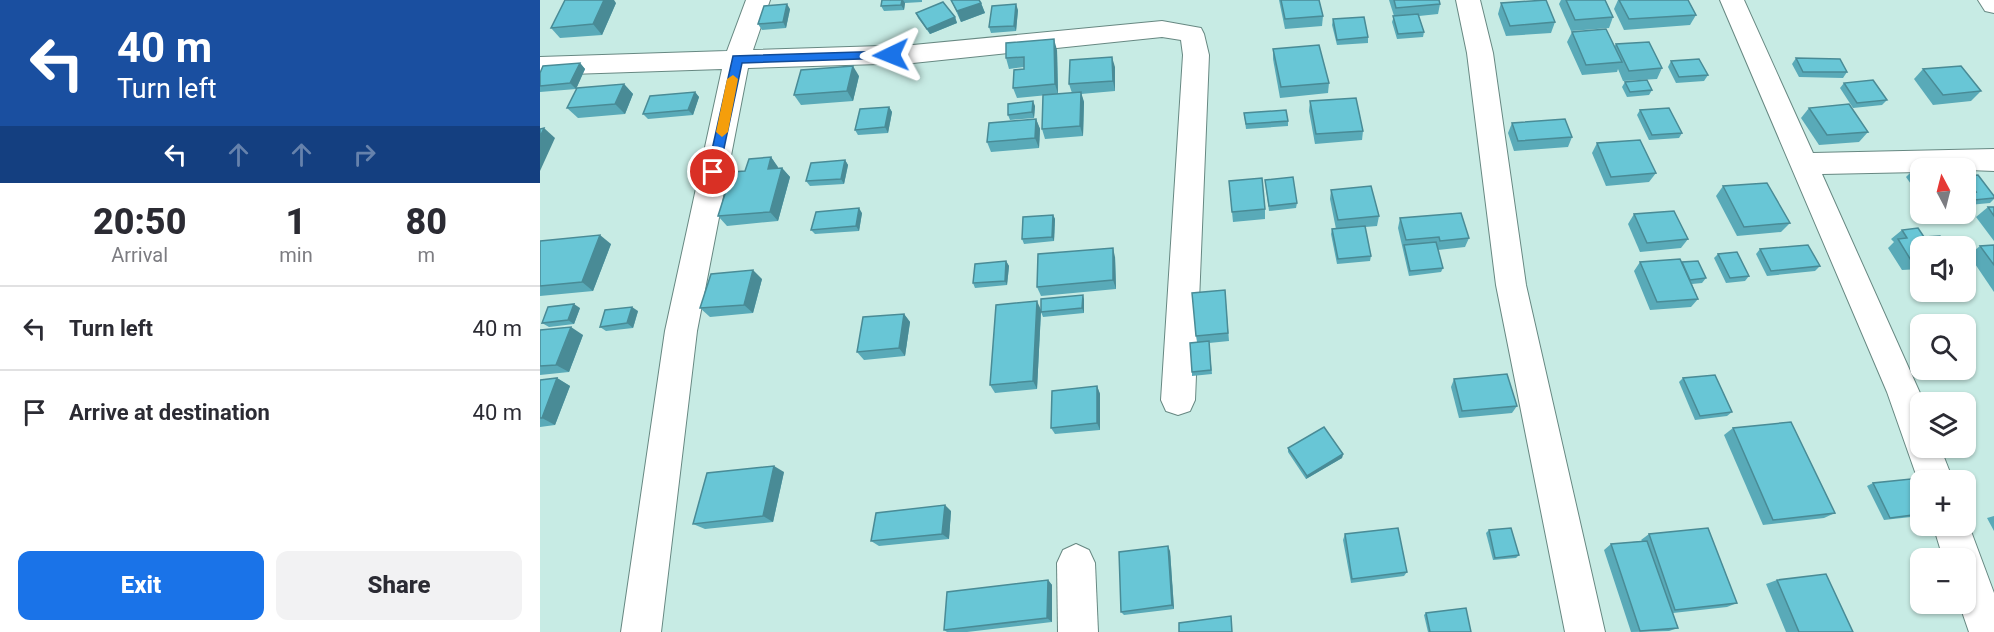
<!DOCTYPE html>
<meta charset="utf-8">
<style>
body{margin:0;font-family:Roboto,sans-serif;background:#f2f2f3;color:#2b2b33;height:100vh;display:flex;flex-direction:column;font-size:22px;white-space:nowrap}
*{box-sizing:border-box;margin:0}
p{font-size:20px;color:#7c7c81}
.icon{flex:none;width:33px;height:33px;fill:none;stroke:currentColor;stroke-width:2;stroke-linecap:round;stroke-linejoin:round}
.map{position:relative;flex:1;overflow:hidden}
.panel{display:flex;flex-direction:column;background:#fff;width:540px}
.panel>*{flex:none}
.hud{background:#1a4fa0;color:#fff;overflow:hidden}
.needle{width:39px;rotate:353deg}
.tools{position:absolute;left:1370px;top:158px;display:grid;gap:12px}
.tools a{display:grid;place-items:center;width:66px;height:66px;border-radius:12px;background:#fff;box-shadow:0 2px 4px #0004;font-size:30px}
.pin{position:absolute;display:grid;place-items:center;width:51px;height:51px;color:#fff;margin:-26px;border:3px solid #fff;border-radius:50%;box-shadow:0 2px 6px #0007}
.me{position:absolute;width:66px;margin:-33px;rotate:268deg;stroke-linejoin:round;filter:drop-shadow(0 0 4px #0008)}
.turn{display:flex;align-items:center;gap:21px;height:126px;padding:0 18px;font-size:27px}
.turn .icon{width:78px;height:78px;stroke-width:2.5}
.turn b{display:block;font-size:42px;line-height:51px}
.lanes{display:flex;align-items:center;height:57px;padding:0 18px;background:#0003;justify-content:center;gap:30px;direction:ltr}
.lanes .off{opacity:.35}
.eta{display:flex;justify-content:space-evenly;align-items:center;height:102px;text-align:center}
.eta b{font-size:36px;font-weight:800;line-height:42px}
.primary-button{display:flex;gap:12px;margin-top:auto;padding:12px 18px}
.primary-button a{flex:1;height:69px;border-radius:12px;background:#1a73e8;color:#fff;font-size:24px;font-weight:800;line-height:69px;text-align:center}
.primary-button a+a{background:#f2f2f3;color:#2b2b33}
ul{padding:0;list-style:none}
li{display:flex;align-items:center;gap:18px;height:84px;padding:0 18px;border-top:2px solid #e1e1e2}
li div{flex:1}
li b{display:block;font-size:22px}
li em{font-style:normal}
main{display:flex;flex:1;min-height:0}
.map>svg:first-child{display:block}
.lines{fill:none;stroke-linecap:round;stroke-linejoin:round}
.minor-casing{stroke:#678882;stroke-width:2}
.minor{fill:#fff;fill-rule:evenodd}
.wall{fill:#59aab8}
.shaded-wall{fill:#498b96}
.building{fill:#68c6d6;stroke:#498b96;stroke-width:1.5}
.route{fill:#1a73e8;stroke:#114b97;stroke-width:1.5}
.slow{fill:#f59e0b}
</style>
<main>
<section class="panel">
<div class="hud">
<div class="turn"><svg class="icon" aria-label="left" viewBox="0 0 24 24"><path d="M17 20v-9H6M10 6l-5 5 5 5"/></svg><div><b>40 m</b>Turn left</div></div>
<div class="lanes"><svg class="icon" aria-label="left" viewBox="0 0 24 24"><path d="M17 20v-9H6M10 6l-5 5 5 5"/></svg><svg class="icon off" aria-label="ahead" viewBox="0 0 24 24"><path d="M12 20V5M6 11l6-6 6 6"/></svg><svg class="icon off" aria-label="ahead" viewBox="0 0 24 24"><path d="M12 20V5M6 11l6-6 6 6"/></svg><svg class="icon off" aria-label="right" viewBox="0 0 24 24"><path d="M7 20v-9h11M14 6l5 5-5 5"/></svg></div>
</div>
<div class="eta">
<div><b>20:50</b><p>Arrival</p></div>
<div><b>1</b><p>min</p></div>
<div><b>80</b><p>m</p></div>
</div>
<ul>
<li><svg class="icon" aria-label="left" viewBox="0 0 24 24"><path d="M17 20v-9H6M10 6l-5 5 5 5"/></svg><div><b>Turn left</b></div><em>40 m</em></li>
<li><svg class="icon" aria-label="arrive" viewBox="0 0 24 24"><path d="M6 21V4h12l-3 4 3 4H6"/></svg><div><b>Arrive at destination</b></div><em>40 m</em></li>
</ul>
<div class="primary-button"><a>Exit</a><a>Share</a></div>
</section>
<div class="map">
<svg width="1454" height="632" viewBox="0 0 1454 632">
<rect width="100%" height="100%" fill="#c7ebe4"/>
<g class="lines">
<defs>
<g id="minor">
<polygon points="206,0 230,0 213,50 373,45 622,21 661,28 664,34 669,55 655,400 650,411 638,415 626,411 621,400 643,55 641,40 622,37 373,63 208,68 157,331 121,632 81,632 125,331 182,69 0,75 0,57 187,51"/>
<polygon points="916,0 940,0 953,53 986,285 1065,632 1025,632 956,285 927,53"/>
<polygon points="1180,0 1204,0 1273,153 1454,149 1454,171 1380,168 1380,172 1282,174 1384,402 1380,402 1380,447 1400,447 1413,480 1380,480 1380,486 1347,392"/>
<polygon points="1438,0 1454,0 1454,13 1445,11"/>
<polygon points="1425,515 1454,593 1454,632 1429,632 1419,603 1425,603 1425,558 1403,558 1393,525 1425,525"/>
<polygon points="536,544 549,550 555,563 558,632 518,632 517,563 523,550"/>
</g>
</defs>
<use href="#minor" class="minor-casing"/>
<use href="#minor" class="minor"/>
</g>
<g class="wall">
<polygon points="342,0 382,0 382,2 365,3 364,10 344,11 341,6"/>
<polygon points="411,0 441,3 445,13 421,22"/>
<polygon points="739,0 779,0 783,16 782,26 745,29"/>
<polygon points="849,0 899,0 900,4 898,14 879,16 884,32 883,37 857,39 852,22 854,16"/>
<polygon points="1021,0 1065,0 1073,17 1069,28 1031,31 1019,4"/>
<polygon points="1078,0 1148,0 1156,15 1150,25 1084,30 1074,9"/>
<polygon points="76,3 62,35 20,38 11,28"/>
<polygon points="961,3 1015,22 1011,33 966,36 958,14"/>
<polygon points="250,9 246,28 222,30 218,24"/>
<polygon points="478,10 476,31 451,33 449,27"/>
<polygon points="376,13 415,17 417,23 390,34 378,18"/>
<polygon points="793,19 828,37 828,43 797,45 792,25"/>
<polygon points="1032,32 1074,47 1076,44 1122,68 1117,79 1083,81 1078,69 1077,72 1042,75 1027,42"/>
<polygon points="733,49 789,83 788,93 740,98 733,59"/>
<polygon points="517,50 518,94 477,98 473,88 484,69 484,67 469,69 466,58"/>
<polygon points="1256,58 1307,72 1303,78 1259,77 1252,64"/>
<polygon points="1131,61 1168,75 1164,81 1136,83 1128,67"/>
<polygon points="40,63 45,69 36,89 0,92 0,73"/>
<polygon points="575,67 575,91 541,94 544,102 543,136 505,139 502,129 532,93 529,84"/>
<polygon points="1383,69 1441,91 1431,101 1393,105 1374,79"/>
<polygon points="319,76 313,101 261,105 254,95"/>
<polygon points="1085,82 1112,90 1109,95 1087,97 1082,87"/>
<polygon points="1304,83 1347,100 1342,105 1313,108 1300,88"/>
<polygon points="84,84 93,94 85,114 38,118 27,108"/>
<polygon points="155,92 159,97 153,115 108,119 103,114"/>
<polygon points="770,101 823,131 822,140 775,144 769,111"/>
<polygon points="495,106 494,118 470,120 468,115"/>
<polygon points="349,107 352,112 348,133 318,135 315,130"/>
<polygon points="1269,108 1328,132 1319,142 1279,145 1261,118"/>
<polygon points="1100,110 1142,133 1139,138 1109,140 1097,115"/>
<polygon points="704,113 748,121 748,126 706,129"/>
<polygon points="496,119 500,129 499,148 451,152 447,142"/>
<polygon points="972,123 1032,137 1028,147 974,151 968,133"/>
<polygon points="1057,143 1116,173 1109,182 1066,186 1052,153"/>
<polygon points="231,157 238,168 242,168 250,177 238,221 187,226 178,216 205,171"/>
<polygon points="305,160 308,165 304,184 270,186 266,181"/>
<polygon points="1376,167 1380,168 1380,197 1366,177"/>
<polygon points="1425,176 1454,196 1454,199 1450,203 1429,205 1426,200 1425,201"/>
<polygon points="725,180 757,203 756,208 729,211"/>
<polygon points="689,181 725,209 725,219 693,222"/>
<polygon points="1183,186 1250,223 1241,232 1197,236 1176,196"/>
<polygon points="791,190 839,216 837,226 825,227 831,256 830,261 797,264 791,234 792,229 796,229 790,199"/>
<polygon points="1448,207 1454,207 1454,241 1436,217"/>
<polygon points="322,213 319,231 275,234 271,230"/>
<polygon points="1094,214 1148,239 1141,248 1100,252 1088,224"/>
<polygon points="513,215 515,219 514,241 484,244 482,239"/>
<polygon points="860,218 929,238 925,247 898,250 903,268 901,272 869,276 858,228"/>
<polygon points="1362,230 1384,237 1380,246 1380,269 1362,270 1348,248 1354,242 1351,239"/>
<polygon points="0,241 71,244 53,291 0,296"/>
<polygon points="1454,245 1454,292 1429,255 1440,246"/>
<polygon points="1220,249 1280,266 1275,271 1227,276 1216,254"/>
<polygon points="1178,254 1209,276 1205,281 1186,283 1174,258"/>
<polygon points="575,257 576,289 501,296 497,287"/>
<polygon points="466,261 469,266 467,285 435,288 433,283"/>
<polygon points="1100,262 1142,262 1166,278 1162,283 1152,284 1158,299 1151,307 1110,310 1094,271"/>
<polygon points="222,279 213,313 170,317 160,308"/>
<polygon points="685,290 689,341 669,343 672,374 652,376 652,372 657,342 656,336"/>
<polygon points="544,299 544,313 503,317 501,312 497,389 455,393 450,385 501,309"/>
<polygon points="40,308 34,324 9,327 2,323"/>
<polygon points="98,311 93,328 66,331 60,327"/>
<polygon points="364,314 370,322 365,356 324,360 317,352"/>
<polygon points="0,330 43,335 29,372 0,375"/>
<polygon points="17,378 30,386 15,425 0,427 0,380"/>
<polygon points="1143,378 1192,412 1187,416 1155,420 1139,382"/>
<polygon points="914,379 977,406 972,413 919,418 911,387"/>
<polygon points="557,386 560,394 560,430 515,434 511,428"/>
<polygon points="1193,428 1295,513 1284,518 1223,525 1184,435"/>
<polygon points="748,448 803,454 802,458 766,479 748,452"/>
<polygon points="244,472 233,522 165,529 153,524"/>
<polygon points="1333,483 1380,496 1380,516 1344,520 1327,486"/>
<polygon points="411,511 409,539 339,546 331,541"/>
<polygon points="1454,516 1454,531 1447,518"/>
<polygon points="949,530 979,555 976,558 953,560 946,533"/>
<polygon points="805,534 867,572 864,576 811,583 803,540"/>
<polygon points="1109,534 1197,603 1187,607 1133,613 1138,628 1129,631 1091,632 1064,550 1071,544 1102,541 1101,540"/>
<polygon points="630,551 634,609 584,615 581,612"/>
<polygon points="508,580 512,585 512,622 427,632 407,632 404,630"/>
<polygon points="1237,580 1313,632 1246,632 1226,584"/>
<polygon points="886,613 931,632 888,632 884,615"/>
</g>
<g class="shaded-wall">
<polygon points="64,0 74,0 76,3 62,35 53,24"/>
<polygon points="362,0 363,0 365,3 364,10 361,5"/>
<polygon points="441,3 445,13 421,22 417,11"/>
<polygon points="247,4 250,9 246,28 243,22"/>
<polygon points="476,4 478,10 476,31 474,26"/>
<polygon points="415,17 417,23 390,34 387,29"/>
<polygon points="514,39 517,50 518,94 515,84"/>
<polygon points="572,57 575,67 575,91 573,81"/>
<polygon points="40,63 45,69 36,89 30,83"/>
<polygon points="313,66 319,76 313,101 307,91"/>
<polygon points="84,84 93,94 85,114 75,104"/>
<polygon points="155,92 159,97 153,115 148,110"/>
<polygon points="541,92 544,102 543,136 540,126"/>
<polygon points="493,101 495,106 494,118 492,112"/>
<polygon points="349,107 352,112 348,133 345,127"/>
<polygon points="496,119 500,129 499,148 495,138"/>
<polygon points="4,128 15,138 0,171 0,137"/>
<polygon points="231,157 238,167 235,178 228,169"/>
<polygon points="305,160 308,165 304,184 301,179"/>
<polygon points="242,168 250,177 238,221 230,212"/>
<polygon points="319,208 322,213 319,231 316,226"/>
<polygon points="513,215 515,219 514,241 512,237"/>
<polygon points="60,235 71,244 53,291 42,282"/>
<polygon points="573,248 575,257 576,289 573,280"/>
<polygon points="466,261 469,266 467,285 465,281"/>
<polygon points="213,270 222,279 213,313 204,305"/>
<polygon points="543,295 544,299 544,313 542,308"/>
<polygon points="497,301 501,310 497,389 493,381"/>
<polygon points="34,304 40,308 34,324 28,320"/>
<polygon points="92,307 98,311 93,328 87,323"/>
<polygon points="364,314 370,322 365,356 359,348"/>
<polygon points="31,327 43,335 29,372 16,365"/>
<polygon points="17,378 30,386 15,425 2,418"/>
<polygon points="557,386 560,394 560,430 557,423"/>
<polygon points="803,454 802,458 766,479 767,476"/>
<polygon points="234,466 244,472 233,522 223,516"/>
<polygon points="405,505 411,511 409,539 402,534"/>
<polygon points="628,546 630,551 634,609 632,605"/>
<polygon points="508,580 512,585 512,622 507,618"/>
</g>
<g class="building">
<polygon points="25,0 64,0 53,24 11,28"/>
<polygon points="342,0 362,0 361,5 341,6"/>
<polygon points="411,0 439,0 441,3 417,11"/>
<polygon points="741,0 779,0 783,16 745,19"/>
<polygon points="854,0 899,0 900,4 856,8"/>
<polygon points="1006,0 1015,22 970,26 961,3"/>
<polygon points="1026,0 1065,0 1073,17 1035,20"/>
<polygon points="1079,0 1148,0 1156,15 1089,19"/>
<polygon points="403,2 415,17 387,29 376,13"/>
<polygon points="247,4 243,22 218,24 224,6"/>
<polygon points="476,4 474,26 449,27 452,6"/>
<polygon points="878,14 884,32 858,34 853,16"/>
<polygon points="824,17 828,37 797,40 793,19"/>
<polygon points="1066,29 1082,62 1046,65 1032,32"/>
<polygon points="514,39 515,84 473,88 474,70 484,69 484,57 466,58 466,43"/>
<polygon points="1109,42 1122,68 1089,71 1076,44"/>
<polygon points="779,45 789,83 741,87 733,49"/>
<polygon points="572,57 573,81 529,84 530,60"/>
<polygon points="1256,58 1300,59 1307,72 1263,72"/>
<polygon points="1159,59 1168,75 1139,77 1131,61"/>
<polygon points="40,63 30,83 0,86 0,73 3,66"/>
<polygon points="313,66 307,91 254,95 261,70"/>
<polygon points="1421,66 1441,91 1403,95 1383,69"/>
<polygon points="1107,80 1112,90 1090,92 1085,82"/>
<polygon points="1333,80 1347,100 1317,103 1304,83"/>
<polygon points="84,84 75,104 27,108 37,88"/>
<polygon points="155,92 148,110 103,114 110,96"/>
<polygon points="541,92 540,126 502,129 503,95"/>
<polygon points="816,98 823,131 776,134 770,101"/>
<polygon points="493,101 492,112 468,115 468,104"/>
<polygon points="1309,104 1328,132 1287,135 1269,108"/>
<polygon points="349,107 345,127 315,130 320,109"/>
<polygon points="1129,108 1142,133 1112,135 1100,110"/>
<polygon points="746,110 748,121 706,124 704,113"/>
<polygon points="496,119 495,138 447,142 449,123"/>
<polygon points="1025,119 1032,137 978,141 972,123"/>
<polygon points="4,128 0,137 0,129"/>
<polygon points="1100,140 1116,173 1071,177 1057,143"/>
<polygon points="231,157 228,169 242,168 230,212 178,216 192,172 205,171 209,159"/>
<polygon points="305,160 301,179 266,181 271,163"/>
<polygon points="1415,164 1418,168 1380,168 1380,173 1376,167"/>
<polygon points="1438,175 1454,196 1454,198 1434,200 1431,195 1436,192 1425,176"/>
<polygon points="753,177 757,203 729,206 725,180"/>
<polygon points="1425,177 1436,192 1425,193"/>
<polygon points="722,178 725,209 692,212 689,181"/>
<polygon points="1227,183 1250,223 1204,227 1183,186"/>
<polygon points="831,186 839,216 798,220 791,190"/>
<polygon points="1448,207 1454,207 1454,216"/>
<polygon points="319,208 316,226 271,230 276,212"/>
<polygon points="1134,211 1148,239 1107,243 1094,214"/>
<polygon points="921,213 929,238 900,241 899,237 866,240 860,218"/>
<polygon points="513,215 512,237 482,239 483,217"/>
<polygon points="825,226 831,256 798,259 792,229"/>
<polygon points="1378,228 1384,237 1400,236 1407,246 1380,246 1380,261 1372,262 1358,239 1367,238 1362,230"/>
<polygon points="60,235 42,282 0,286 0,241"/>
<polygon points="896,242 903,268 870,271 864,245"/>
<polygon points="1268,245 1280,266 1231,271 1220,249"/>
<polygon points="1454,245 1454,265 1440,246"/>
<polygon points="573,248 573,280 497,287 498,254"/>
<polygon points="1197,252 1209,276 1190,278 1178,254"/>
<polygon points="1140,259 1158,299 1117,302 1100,262"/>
<polygon points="466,261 465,281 433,283 435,264"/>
<polygon points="1158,261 1166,278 1150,280 1142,262"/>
<polygon points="213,270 204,305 160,308 171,274"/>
<polygon points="685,290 688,333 656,336 652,293"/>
<polygon points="543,295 542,308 501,312 501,299"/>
<polygon points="497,301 493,381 450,385 456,305"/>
<polygon points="34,304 28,320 2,323 8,307"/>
<polygon points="92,307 87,323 60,327 65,310"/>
<polygon points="364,314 359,348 317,352 323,317"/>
<polygon points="31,327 16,365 0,366 0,330"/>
<polygon points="669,341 671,370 652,372 650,343"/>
<polygon points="967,374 977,406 922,411 914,379"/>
<polygon points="1175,375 1192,412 1160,416 1143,378"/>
<polygon points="17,378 2,418 0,418 0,380"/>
<polygon points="557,386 557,423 511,428 512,391"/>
<polygon points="1251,422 1295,513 1233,520 1193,428"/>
<polygon points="784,427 803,454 767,476 748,448"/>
<polygon points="234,466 223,516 153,524 167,473"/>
<polygon points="1371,479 1380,496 1380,514 1350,518 1333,483"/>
<polygon points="405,505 402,534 331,541 336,513"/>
<polygon points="858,528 867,572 812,579 805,534"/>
<polygon points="971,528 979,555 955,558 949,530"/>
<polygon points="1168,528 1197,603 1135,610 1109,534"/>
<polygon points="1107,541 1138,628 1100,631 1071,544"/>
<polygon points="628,546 632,605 581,612 579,552"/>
<polygon points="1286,574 1313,632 1259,632 1237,580"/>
<polygon points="508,580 507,618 404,630 407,592"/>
<polygon points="926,608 931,632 890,632 886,613"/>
<polygon points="691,616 692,632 639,632 639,623"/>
</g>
<polygon class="route" points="351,51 357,55 351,58 202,63 179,172 173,177 169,176 167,172 193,56"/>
<polygon class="slow" points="193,75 198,79 188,132 182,137 176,132 187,79"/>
</svg>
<div class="tools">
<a><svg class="needle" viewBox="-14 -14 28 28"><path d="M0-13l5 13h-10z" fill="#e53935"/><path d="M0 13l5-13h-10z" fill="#7c7c81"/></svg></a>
<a><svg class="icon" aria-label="sound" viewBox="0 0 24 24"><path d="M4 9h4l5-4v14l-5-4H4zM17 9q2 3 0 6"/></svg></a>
<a><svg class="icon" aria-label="search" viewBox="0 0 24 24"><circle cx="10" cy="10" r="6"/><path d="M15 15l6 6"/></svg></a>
<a><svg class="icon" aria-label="layers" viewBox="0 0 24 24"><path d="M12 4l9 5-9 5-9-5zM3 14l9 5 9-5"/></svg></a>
<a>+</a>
<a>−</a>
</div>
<div class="pin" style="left:173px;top:172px;background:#d93025"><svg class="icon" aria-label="arrive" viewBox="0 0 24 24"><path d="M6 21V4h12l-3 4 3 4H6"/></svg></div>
<svg class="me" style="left:351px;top:55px" viewBox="-20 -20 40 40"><path d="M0-17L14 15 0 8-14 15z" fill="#1a73e8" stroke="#fff" stroke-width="4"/></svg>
</div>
</main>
